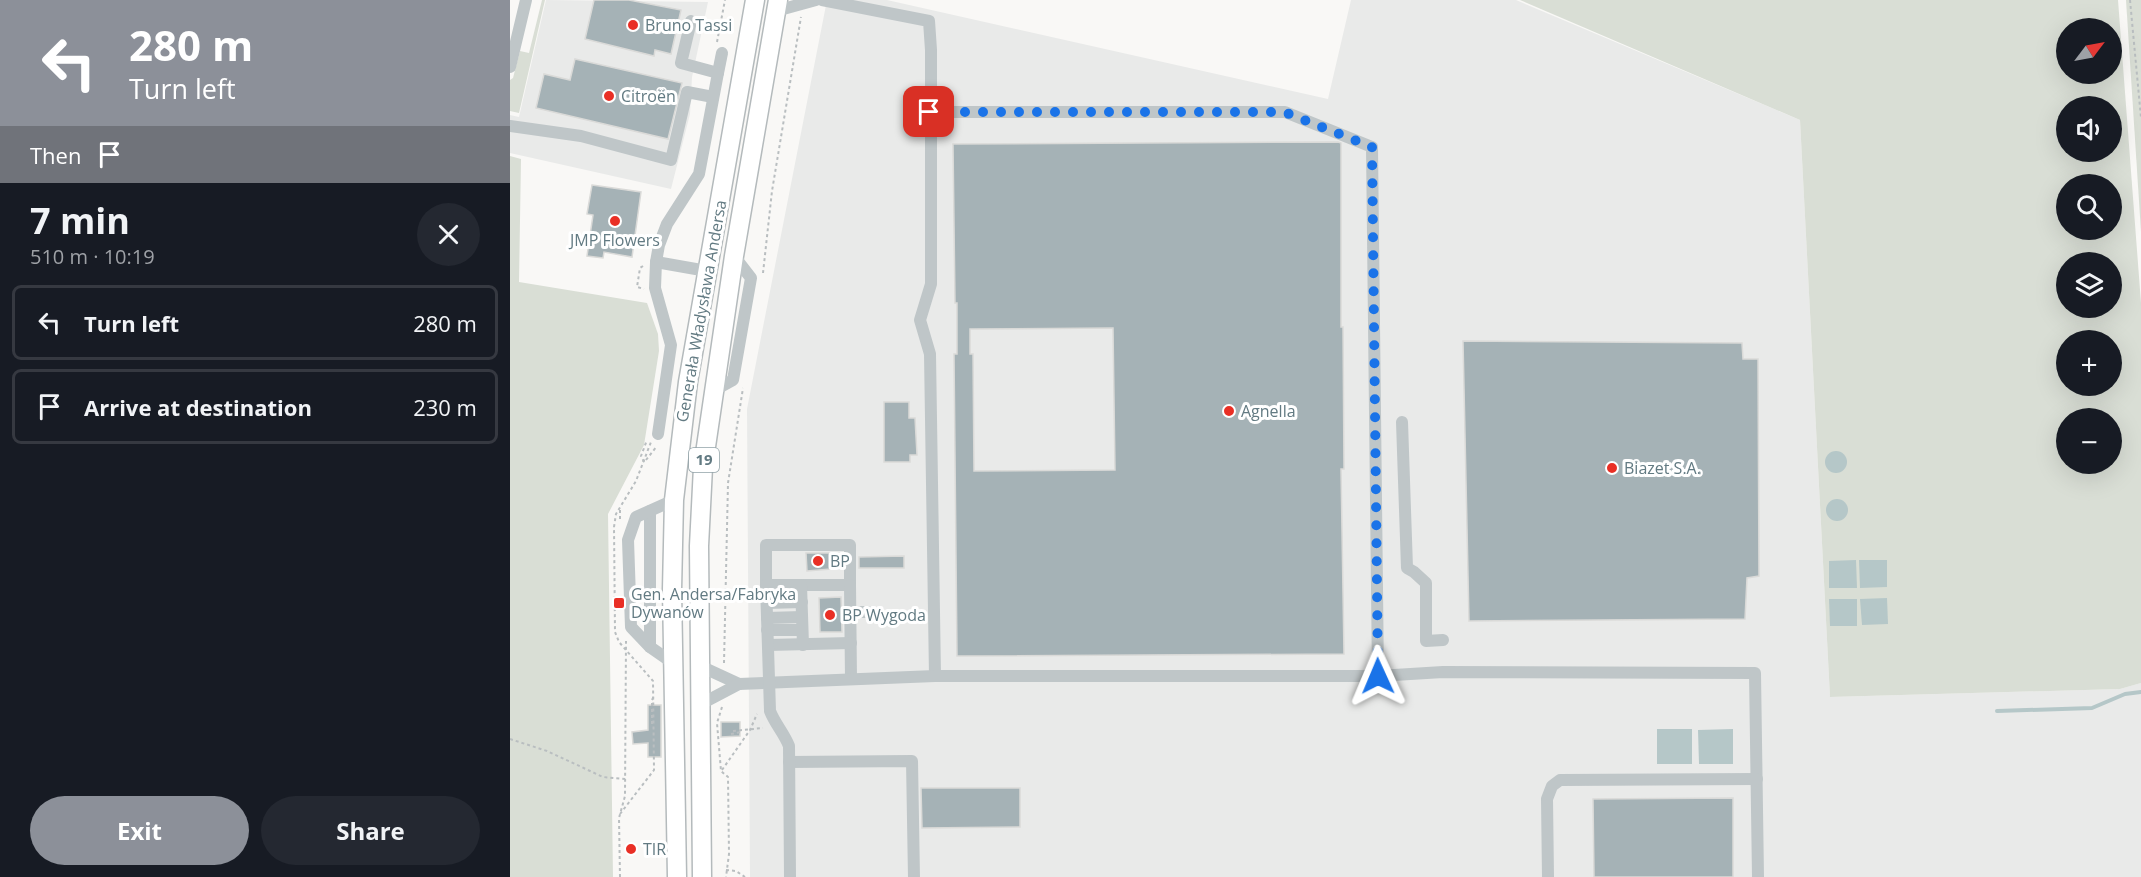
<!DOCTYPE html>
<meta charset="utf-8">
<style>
body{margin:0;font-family:"Open Sans",sans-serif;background:#242831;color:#f1f3f6;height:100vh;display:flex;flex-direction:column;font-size:22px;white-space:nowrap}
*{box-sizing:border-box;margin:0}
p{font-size:20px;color:#9ea1a6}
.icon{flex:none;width:33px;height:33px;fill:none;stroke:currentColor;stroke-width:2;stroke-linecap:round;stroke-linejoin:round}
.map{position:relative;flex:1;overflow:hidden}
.panel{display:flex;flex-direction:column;background:#171b24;width:510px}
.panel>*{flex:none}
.top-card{background:#8c9099;color:#fff;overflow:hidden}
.needle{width:39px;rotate:58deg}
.controls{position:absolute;left:1546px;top:18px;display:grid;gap:12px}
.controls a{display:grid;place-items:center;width:66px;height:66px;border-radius:50%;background:#171b24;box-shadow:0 6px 24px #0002;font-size:30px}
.pin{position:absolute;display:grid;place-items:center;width:51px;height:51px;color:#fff;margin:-26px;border-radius:12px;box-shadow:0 3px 9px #0006}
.me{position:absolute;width:66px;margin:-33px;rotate:359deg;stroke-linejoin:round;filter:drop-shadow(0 0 4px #0008)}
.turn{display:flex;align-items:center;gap:21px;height:126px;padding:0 30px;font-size:27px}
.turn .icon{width:78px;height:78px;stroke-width:2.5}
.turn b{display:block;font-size:42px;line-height:51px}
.then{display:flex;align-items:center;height:57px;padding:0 30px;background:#0003;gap:12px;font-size:22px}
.round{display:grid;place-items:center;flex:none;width:63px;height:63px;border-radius:32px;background:#242831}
.head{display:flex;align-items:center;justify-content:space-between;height:102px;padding:0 30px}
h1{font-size:36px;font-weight:700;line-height:45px}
.action{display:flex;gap:12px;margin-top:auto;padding:12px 30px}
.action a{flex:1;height:69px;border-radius:36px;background:#8c9099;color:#fff;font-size:24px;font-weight:700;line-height:69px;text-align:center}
.action a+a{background:#242831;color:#f1f3f6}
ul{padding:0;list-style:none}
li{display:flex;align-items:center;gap:18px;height:75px;margin:0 12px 9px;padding:0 18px;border:3px solid #363941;border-radius:9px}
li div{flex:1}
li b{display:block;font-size:22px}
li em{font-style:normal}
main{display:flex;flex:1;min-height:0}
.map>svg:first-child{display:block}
.built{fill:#e9eae9}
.green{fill:#d9ded5;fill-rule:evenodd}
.water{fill:#b5c7c8}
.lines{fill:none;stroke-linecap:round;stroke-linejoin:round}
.stream{stroke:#b5c7c8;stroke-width:4}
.building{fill:#a5b2b6;stroke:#dadad8;stroke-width:1.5;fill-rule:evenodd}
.highway-casing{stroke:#b4babc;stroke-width:21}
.path{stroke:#b9bec0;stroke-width:2;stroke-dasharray:3 3;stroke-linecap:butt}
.minor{stroke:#bfc6c8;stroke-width:12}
.highway{stroke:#fff;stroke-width:18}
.route{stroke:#1a73e8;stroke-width:10;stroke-dasharray:0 18}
.poi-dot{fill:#e92f25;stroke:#fff;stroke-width:2}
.labels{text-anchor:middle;stroke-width:6;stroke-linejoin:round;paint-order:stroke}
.shield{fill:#fff;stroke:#91a2a8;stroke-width:1.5}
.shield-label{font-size:15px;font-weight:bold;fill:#627a82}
.poi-label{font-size:16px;fill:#627a82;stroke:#fff;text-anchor:start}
.street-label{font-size:16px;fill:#627a82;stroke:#fff}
</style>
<main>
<section class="panel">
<div class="top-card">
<div class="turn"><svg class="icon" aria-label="left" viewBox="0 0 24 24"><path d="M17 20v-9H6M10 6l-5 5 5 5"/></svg><div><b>280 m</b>Turn left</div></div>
<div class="then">Then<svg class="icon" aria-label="arrive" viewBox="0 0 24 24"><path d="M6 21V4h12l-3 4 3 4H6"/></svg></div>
</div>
<div class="head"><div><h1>7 min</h1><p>510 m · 10:19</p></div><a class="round"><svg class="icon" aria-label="close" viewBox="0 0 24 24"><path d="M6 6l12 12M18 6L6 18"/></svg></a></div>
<ul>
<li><svg class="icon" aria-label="left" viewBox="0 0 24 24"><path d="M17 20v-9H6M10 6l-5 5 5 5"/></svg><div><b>Turn left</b></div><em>280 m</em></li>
<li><svg class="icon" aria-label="arrive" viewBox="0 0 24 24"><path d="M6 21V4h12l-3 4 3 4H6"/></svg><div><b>Arrive at destination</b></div><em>230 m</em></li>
</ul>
<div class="action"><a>Exit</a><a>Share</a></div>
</section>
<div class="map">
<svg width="1631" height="877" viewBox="0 0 1631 877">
<rect width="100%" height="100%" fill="#f9f8f6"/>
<g class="built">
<polygon points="36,0 198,2 182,77 180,114 161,189 0,153 0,115 9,117"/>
<polygon points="317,0 377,0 818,99 841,0 1006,0 1290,120 1320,697 1610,689 1631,683 1631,877 240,877 237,409"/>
</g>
<g class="green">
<polygon points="32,0 35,0 9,113 0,111 0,80 3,78 10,51 19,53"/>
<path d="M1010,0h598l23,303v380l-21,6 -290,8 -30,-577zM1557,28h45v46h-45zM1557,106h45v46h-45zM1557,184h45v46h-45zM1557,262h45v46h-45zM1557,340h45v46h-45zM1557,418h45v46h-45z"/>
<polygon points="1616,0 1631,0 1631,232"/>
<polygon points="0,156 11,159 9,282 137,303 148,334 149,351 134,445 98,514 103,877 0,877"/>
</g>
<g class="water">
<circle cx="1326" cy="462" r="11"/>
<circle cx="1327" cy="510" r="11"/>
<polygon points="1346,560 1347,588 1319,588 1319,561"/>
<polygon points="1349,560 1377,560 1377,587 1350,588"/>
<polygon points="1377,598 1378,624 1352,625 1350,599"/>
<polygon points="1319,599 1347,599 1347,626 1320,626"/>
<rect x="1147" y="729" width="35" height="35"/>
<polygon points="1223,729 1223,764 1189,764 1188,730"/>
</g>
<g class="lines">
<polyline class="stream" points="1487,711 1582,708 1615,694 1631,692"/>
</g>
<g class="building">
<polygon points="84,0 119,0 171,10 161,54 145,50 144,56 75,39"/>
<polygon points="65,59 172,83 158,139 26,108 34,74 60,80"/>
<path d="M828,142l3,1v184h2l1,142h-3l3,185 -387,2 -3,-302h3v-51h-2l-2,-159zM603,328l2,142 -141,1 -1,-117h-3v-25z"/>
<polygon points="82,185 131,192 122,257 94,252 93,258 77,256 83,215 77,214"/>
<polygon points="953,341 1232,343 1233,359 1248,359 1249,576 1237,578 1235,619 959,621"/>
<polygon points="374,402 399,402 399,418 405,418 407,455 400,455 400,462 374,462"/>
<polygon points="296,553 320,553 321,569 297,571"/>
<polygon points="394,556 394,568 349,568 349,557"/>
<polygon points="331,597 332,632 310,632 309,598"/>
<polygon points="138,705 151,705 151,757 138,757 138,743 123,744 122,732 138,730"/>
<polygon points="211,722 230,722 230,736 211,737"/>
<polygon points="411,788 510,788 510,827 412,828"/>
<polygon points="1223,798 1223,877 1084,877 1083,799"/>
</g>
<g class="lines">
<defs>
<g id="highway">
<polyline points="167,877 162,590 164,500 178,382 245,0"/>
<polyline points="192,877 189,546 193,467 224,256 268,0"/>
</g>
</defs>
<use href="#highway" class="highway-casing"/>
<g class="path">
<polyline points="1620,0 1631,118"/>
<polyline points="207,42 215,0"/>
<polyline points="133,266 130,268 127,287 134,289"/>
<polyline points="253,273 262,191 291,17"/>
<polyline points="136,460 147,446"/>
<polyline points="134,462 131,456 137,440"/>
<polyline points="110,510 110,522"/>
<polyline points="214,663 218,483 233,388"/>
<polyline points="212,707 207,723 211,771 218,777 219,854 216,877"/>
<polyline points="142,724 142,700 144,696"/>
<polyline points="223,731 253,728"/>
<polyline points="221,734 231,732"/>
<polyline points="0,739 37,751 93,777 115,779"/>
<polyline points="212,770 240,730 247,714"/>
<polyline points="110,814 144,770 143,681 109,642 105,632 104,527 106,514 126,481 141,442"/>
<polyline points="216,870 226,871 235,877"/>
<polyline points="110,877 109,818 115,796 116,641"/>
</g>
<g class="minor">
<polyline points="312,0 419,21 421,50 421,284 410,320 420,354 425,676"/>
<polyline points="266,11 306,0"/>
<polyline points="0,67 16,0"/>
<polyline points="208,73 212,53"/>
<polyline points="419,112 775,112 862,147 868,676"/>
<polyline points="0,126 71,136 161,160 177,92 203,97"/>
<polyline points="146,262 197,271"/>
<polyline points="203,391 223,380 241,278 224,256"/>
<polyline points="892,422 897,568 904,572 916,583 916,641 933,640"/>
<polyline points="148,434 161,345 145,288 146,262 149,245 157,224 189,174 208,73 171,63 181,21"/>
<polyline points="140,511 140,647"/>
<polyline points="256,585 256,545 340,545 340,585 291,585"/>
<polyline points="340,585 341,679"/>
<polyline points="257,603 292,602"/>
<polyline points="340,612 358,612"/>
<polyline points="257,618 292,617"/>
<polyline points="257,630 292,630"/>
<polyline points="258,645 341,643"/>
<polyline points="163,663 140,647 121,627 118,540 126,517 164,500"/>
<polyline points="190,666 229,684"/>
<polyline points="191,704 229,684 425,676 868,676 933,672 1245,673 1248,877"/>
<polyline points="279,762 402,761 404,877"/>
<path d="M280,877l-1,-131c-5,-13 -14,-22 -19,-35l-4,-126h35l2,60"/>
<polyline points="1038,877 1037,799 1042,786 1050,780 1247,779"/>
</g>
<use href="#highway" class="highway"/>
</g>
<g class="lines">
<polyline class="route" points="419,112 774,112 862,147 868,676"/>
</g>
<g class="poi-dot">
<circle cx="123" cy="25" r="6"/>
<circle cx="99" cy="96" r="6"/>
<circle cx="105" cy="221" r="6"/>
<circle cx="719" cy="411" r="6"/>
<circle cx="1102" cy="468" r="6"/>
<circle cx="308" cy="561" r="6"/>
<rect x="103" y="597" width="12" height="12" rx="3"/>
<circle cx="320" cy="615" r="6"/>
<circle cx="121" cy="849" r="6"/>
</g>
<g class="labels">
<rect class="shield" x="179" y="448" width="30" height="24" rx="4.5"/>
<g class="shield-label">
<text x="194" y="465">19</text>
</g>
<g class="poi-label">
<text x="135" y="31">Bruno Tassi</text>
<text x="111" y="102">Citroën</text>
<text x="105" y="246" text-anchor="middle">JMP Flowers</text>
<text x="731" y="417">Agnella</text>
<text x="1114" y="474">Biazet S.A.</text>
<text x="320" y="567">BP</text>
<text x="121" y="600">Gen. Andersa/Fabryka<tspan x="121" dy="18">Dywanów</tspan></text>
<text x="332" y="621">BP Wygoda</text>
<text x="133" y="855">TIR</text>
</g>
<g class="street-label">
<text transform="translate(191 311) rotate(-80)" y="6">Generała Władysława Andersa</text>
</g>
</g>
</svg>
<div class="controls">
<a><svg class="needle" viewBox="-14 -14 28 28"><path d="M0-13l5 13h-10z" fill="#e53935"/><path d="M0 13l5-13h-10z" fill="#9ea1a6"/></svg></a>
<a><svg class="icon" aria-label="sound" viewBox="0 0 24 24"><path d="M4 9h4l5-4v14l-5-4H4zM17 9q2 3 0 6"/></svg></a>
<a><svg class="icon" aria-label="search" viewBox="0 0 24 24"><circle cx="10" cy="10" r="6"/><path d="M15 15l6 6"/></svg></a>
<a><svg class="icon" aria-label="layers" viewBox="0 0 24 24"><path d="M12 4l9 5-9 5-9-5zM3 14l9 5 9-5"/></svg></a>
<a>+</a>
<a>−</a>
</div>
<div class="pin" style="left:419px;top:112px;background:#d93025"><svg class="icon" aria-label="arrive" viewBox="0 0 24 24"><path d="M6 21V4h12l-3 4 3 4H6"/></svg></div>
<svg class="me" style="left:868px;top:676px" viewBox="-20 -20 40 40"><path d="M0-17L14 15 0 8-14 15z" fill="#1a73e8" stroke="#fff" stroke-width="4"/></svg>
</div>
</main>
